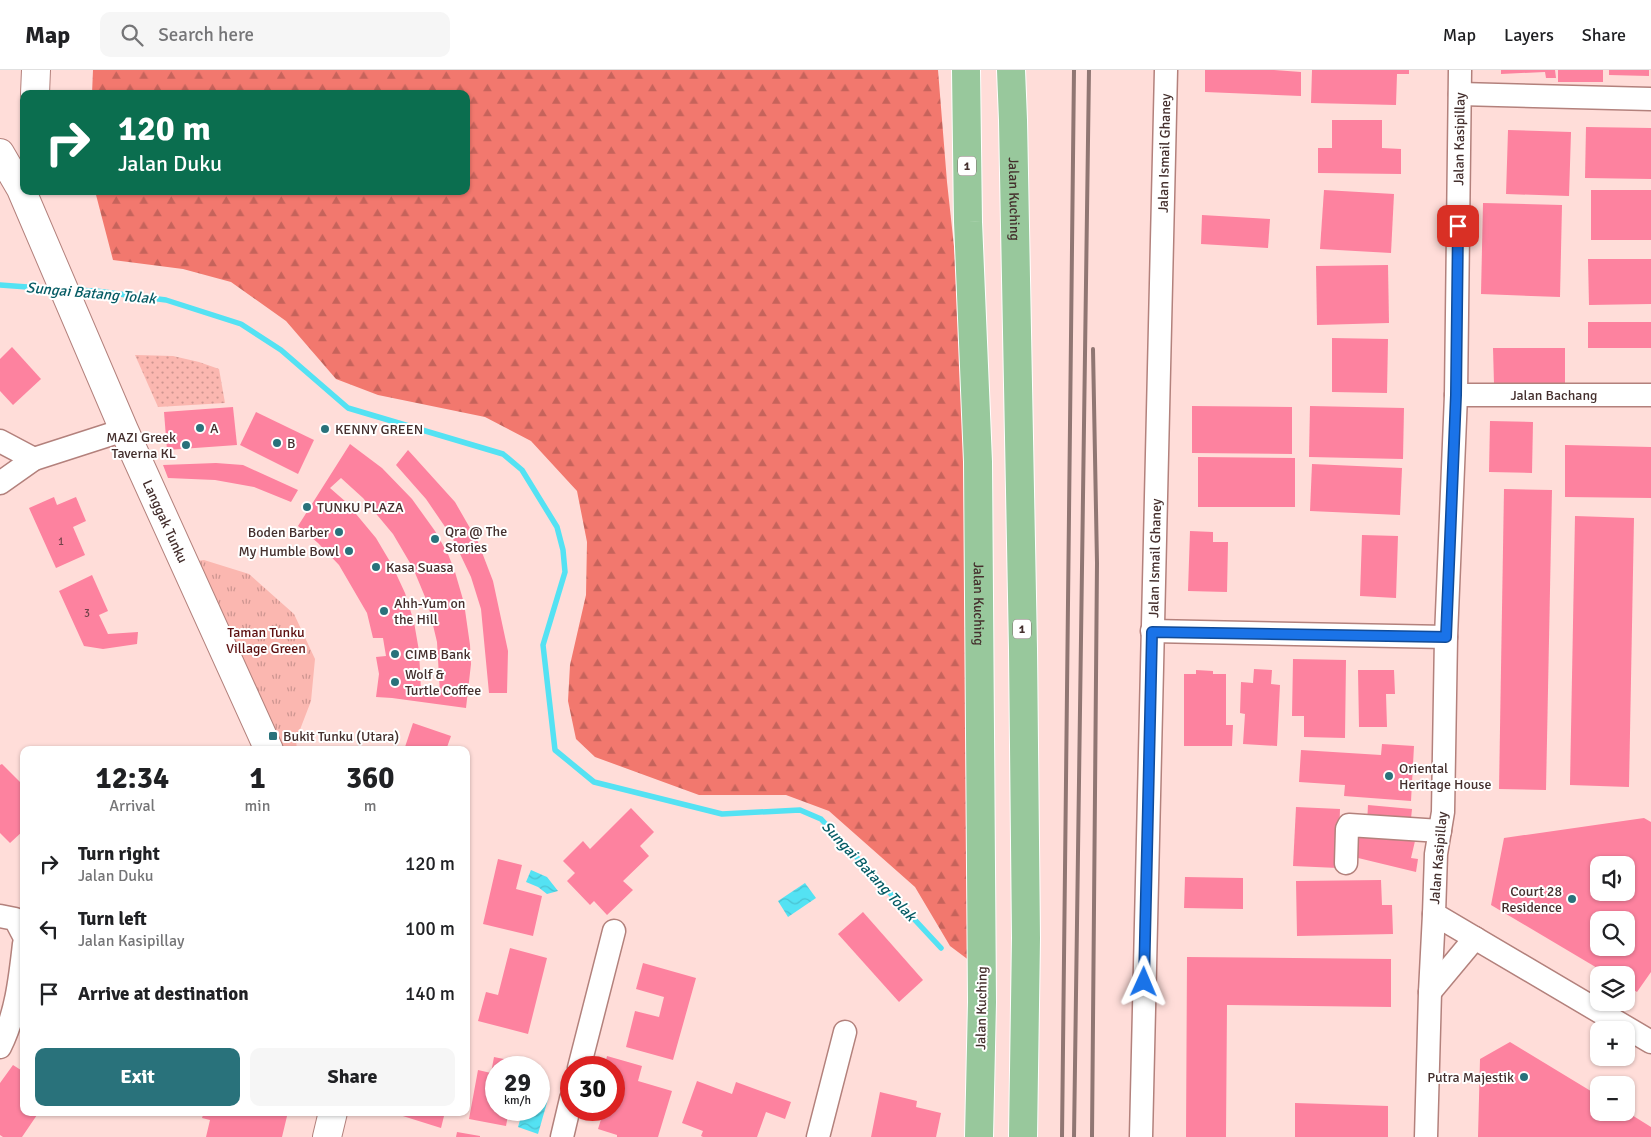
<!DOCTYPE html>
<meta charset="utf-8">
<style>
body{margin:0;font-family:Signika,sans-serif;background:#f6f6f6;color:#202124;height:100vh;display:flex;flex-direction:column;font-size:19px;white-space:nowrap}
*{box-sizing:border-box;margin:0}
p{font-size:16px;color:#757577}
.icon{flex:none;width:28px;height:28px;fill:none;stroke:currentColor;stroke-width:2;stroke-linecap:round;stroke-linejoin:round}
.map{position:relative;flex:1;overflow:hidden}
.side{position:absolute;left:20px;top:676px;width:450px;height:370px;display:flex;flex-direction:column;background:#fff;border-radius:10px;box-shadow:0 1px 4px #0004}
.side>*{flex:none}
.top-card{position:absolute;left:20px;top:20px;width:450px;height:105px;border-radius:10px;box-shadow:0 1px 4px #0004;background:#0b6e4f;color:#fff;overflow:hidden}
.fabs{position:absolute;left:1590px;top:786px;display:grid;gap:10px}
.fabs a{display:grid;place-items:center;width:45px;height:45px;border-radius:10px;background:#fff;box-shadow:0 1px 4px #0004;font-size:25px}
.speed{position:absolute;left:485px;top:986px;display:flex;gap:10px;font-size:25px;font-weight:700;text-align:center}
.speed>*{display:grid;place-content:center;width:65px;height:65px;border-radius:50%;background:#fff;box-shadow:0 1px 4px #0004;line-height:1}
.speed small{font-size:12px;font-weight:400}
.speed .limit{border:8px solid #d22;background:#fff;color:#111}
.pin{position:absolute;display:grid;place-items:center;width:42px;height:42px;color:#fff;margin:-21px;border-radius:10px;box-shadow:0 2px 8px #0006}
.me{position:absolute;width:55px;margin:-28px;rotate:1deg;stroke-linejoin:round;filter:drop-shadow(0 0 4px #0008)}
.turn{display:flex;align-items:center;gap:18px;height:105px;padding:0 15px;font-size:22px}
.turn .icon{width:65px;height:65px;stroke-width:2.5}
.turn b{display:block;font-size:35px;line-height:42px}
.eta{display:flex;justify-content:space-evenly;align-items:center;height:85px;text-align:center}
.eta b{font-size:30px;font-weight:700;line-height:35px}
.button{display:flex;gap:10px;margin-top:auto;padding:10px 15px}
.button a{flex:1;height:58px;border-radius:10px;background:#29727b;color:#fff;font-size:20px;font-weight:700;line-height:58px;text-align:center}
.button a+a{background:#f6f6f6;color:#202124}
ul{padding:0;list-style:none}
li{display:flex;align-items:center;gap:15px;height:65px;padding:0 15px}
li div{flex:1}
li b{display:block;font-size:19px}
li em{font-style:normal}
header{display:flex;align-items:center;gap:30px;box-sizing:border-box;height:70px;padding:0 25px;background:#fff;border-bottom:1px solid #e0e0e0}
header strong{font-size:24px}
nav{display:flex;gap:28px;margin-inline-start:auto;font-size:18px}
.search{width:350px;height:45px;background:#f6f6f6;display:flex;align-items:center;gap:12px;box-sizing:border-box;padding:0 18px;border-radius:10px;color:#757577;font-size:19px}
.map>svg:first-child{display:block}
.grass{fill:url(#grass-dots)}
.forest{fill:url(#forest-firs)}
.park{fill:url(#park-tufts)}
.water{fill:url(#water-waves)}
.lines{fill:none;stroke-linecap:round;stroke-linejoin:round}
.stream{stroke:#54e2f3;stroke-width:5.5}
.building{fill:#fd829f;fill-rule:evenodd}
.minor-casing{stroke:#b3817c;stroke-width:25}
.tertiary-casing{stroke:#b3817c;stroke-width:30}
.trunk-casing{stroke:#fff;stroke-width:30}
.minor{stroke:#fff;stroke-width:22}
.tertiary{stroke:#fff;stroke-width:28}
.trunk{stroke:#98c89c;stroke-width:28}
.rail{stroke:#907673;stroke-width:4}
.route-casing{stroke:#114b97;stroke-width:12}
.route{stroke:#1a73e8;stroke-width:9}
.poi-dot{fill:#29727b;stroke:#fff;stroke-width:2}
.labels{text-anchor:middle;stroke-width:4;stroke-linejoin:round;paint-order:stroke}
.number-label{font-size:11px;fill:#72444a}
.shield{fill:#fff;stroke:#7c6d6c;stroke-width:1}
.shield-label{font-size:12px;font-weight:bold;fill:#442f2d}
.street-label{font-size:14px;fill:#442f2d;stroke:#fff}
.poi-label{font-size:14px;fill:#442f2d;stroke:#fff;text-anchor:start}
.park-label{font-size:14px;fill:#5d1010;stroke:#fff}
.water-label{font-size:15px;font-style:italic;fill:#065c65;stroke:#fff}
</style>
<header>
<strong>Map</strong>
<div class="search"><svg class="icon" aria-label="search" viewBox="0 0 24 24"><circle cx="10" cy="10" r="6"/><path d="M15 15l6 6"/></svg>Search here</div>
<nav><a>Map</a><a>Layers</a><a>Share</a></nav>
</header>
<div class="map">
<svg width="1651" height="1067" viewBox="0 0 1651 1067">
<defs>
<pattern id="grass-dots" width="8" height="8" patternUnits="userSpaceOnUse" patternTransform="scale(1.25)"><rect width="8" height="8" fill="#fbb7b0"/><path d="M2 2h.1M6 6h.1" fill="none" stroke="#cd9590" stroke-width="1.8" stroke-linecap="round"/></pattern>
<pattern id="forest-firs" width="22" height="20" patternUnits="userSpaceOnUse" patternTransform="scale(1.25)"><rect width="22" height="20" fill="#f2786e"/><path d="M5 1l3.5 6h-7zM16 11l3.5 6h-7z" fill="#c6635b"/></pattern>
<pattern id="park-tufts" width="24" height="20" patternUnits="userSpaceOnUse" patternTransform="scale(1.25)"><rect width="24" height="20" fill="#fbb7b0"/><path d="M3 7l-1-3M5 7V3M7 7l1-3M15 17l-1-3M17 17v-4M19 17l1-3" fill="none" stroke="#cd9590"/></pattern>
<pattern id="water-waves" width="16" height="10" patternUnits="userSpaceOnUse" patternTransform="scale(1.25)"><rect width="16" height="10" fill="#54e2f3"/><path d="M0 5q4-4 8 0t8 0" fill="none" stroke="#4ac2d1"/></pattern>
</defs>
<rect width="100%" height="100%" fill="#ffddd9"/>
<polygon class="grass" points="135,285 173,286 199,292 219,299 225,333 158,337"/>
<polygon class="forest" points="93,0 938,0 947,112 963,259 970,891 950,876 915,817 829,741 786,725 699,725 595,687 576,669 568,631 570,595 586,525 587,472 577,421 531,371 485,347 378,325 336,309 286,251 231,212 183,199 113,190 95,121 466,121 466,24 92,24"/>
<polygon class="park" points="204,490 249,504 294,544 315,589 311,631 296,670 297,680 279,680 188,492"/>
<g class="water">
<polygon points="531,800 547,807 558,821 547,824 538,817 526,812"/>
<polygon points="805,813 816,828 788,847 778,831"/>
<polygon points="539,1026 548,1029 538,1064 518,1057 523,1040 539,1040"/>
</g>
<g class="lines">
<g class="stream">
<polyline points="0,215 55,219"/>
<polyline points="72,220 96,221 166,230 241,254 281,280 348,338 503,384 522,400 557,457 563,480 565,502 543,575 555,680 594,712 722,744 800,740 821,749 941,878"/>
</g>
</g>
<g class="building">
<polygon points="1205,0 1274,0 1301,2 1301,26 1205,22"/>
<polygon points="1312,0 1409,0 1409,4 1397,4 1396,35 1311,33"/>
<polygon points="1501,0 1555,0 1556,8 1546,8 1545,2 1501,4"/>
<rect x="1558" y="0" width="45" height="12"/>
<polygon points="1609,0 1649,0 1649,6 1609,5"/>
<polygon points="1332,50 1382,50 1382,78 1401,79 1401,104 1318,103 1318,78 1332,78"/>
<polygon points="1586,57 1651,58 1651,109 1585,108"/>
<polygon points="1508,60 1571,62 1569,126 1506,124"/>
<polygon points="1324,120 1394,124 1391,183 1320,179"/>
<rect x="1591" y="120" width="60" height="50"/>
<polygon points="1483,133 1562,135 1560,227 1481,224"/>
<polygon points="1202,145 1270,149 1268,178 1201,174"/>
<polygon points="1588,189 1651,189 1651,234 1589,235"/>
<polygon points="1388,195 1389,253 1317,255 1316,196"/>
<rect x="1588" y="252" width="63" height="26"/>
<polygon points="1332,268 1388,269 1387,323 1332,322"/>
<polygon points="12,277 41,309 13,335 0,321 0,289"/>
<polygon points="1493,278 1565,278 1565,314 1494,314"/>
<polygon points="1192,336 1292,337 1292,384 1192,383"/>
<polygon points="1310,336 1404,338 1403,389 1309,387"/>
<polygon points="233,337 237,375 167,380 164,342"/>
<polygon points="256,342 314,370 298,404 240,375"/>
<polygon points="1490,351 1533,352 1532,403 1489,402"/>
<path d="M350,374l32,24 30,31 23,32 13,23 7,18 9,31 6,42 1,19 -5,44 -74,-10 -16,-1 3,-23 -3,-17 10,-1 -3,-18h-10l-6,-25 -28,-48 -21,-22 -20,-17zM341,408l22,20 30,36 20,34 15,36 9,38 3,52 -19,-3 -2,-40 -5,-29 -9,-29 -13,-28 -16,-27 -30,-36 -16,-14z"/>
<polygon points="1565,375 1651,377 1651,428 1565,427"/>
<polygon points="408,380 455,432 478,472 493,511 508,581 507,623 489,623 481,539 471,507 452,467 426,429 396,395"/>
<polygon points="1198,387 1295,388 1295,437 1198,437"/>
<polygon points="216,393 243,395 298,420 291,432 254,417 215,410 168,408 163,395"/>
<polygon points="1312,394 1402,398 1400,445 1310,441"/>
<polygon points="1504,419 1552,420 1546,720 1499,719"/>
<polygon points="54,427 57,435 76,427 86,451 73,457 85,485 56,498 29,438"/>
<polygon points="1575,446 1634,448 1629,717 1570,715"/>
<polygon points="1190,461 1213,462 1213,472 1228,472 1227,522 1188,521"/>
<polygon points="1362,465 1398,466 1396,528 1360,526"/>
<polygon points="92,505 108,541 99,545 108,564 138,562 137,574 103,579 84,576 59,521"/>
<polygon points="1293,589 1346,590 1345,668 1304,667 1304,646 1292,646"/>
<polygon points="1254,599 1272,600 1271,614 1280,615 1277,676 1243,674 1245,644 1240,643 1241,612 1253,613"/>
<polygon points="1196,600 1213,601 1213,604 1226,604 1226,655 1233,655 1232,676 1184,676 1184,604 1196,604"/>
<polygon points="1358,600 1394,600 1395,624 1386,624 1387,657 1359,657"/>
<polygon points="413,653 451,666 446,680 404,680"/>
<polygon points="1382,674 1414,676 1411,731 1344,726 1345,715 1299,712 1301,680 1381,685"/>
<polygon points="2,694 24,716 24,760 10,773 0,763 0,695"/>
<polygon points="1368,735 1412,739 1410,758 1367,754"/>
<polygon points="1296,737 1340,739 1338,798 1293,796"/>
<polygon points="631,738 654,762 640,776 649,786 623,811 633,820 607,845 594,831 590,835 567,811 575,803 563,791 583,771 590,779"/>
<path d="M1644,748l7,4v150l-14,20 -11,-7v-10h-17l-118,-70 13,-67zM1599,795h27v27h-27zM1599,850h27v28h-27z"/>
<polygon points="1360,758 1415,771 1411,788 1418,789 1416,802 1354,787"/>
<polygon points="498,789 522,795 516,819 542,826 533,866 483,854"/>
<polygon points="1185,807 1243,808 1243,839 1184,838"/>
<polygon points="1381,810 1382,835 1392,835 1393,864 1297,866 1296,811"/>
<polygon points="863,842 923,910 899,932 838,864"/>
<polygon points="510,878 547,888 528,964 478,951 486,922 498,925"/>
<polygon points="1187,887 1391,889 1391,937 1227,935 1226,1067 1186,1067"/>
<polygon points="643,893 696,908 673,990 626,977 635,941 659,947 664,927 636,919"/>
<polygon points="1510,972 1599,1026 1599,1042 1627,1042 1651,1057 1651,1067 1478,1067 1480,989"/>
<polygon points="607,986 642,996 638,1011 672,1021 658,1067 617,1067 617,1065 598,1059 603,1043 596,1040 614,1040 614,998 604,998"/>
<polygon points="494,987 518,992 517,998 496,998 496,1040 509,1040 506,1056 469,1049 478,1000 491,1003"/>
<polygon points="13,995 24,1002 24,1042 39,1042 22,1067 3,1067 0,1065 0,1013"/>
<polygon points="697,1011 732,1024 736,1012 791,1032 785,1049 766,1042 757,1067 703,1067 701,1066 703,1061 682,1053"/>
<polygon points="880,1022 917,1031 916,1037 941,1043 936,1067 871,1067"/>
<polygon points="1295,1033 1388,1036 1388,1067 1295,1067"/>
<polygon points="204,1042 288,1042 282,1067 206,1067 210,1050 202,1048"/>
<polygon points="390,1042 445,1042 441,1058"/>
<polygon points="457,1062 480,1066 480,1067 456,1067"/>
</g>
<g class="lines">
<defs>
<g id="minor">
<polyline points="1460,0 1456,325 1446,567 1443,742 1436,784 1434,844 1651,972"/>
<polyline points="1460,24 1651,29"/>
<path id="s1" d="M1456,325h195"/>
<polyline points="0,371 34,389"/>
<polyline points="0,413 34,389 124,360"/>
<polyline points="1152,561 1446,567"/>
<polyline points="1346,793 1347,759 1349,755 1440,761"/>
<polyline points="0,846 15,849 24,866"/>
<polyline points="1430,922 1475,868"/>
<path d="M0,977c16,-32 20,-67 24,-103"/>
<polyline points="579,998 614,861"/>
<polyline points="562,1067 571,1029"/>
<polyline points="818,1067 845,962"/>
<path id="s2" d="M1141,1067l25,-1067"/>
<polyline points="1426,1067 1430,922 1434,844"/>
</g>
<g id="tertiary">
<polyline points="35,24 36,0"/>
<path id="s3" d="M0,83l21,36 103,241 145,320"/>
<polyline points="327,1067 333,1042"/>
</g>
<g id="trunk">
<path id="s4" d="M966,0l2,152 10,240 4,540 -3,135"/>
<path id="s5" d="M1011,0l2,50 10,529 3,289 -3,199"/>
</g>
</defs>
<use href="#minor" class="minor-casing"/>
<use href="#tertiary" class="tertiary-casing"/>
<use href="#trunk" class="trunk-casing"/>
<use href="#minor" class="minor"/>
<use href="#tertiary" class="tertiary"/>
<use href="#trunk" class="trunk"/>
<g class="rail">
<polyline points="1062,1067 1074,0"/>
<polyline points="1074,1067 1089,0"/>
<polyline points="1092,1067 1097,493 1093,279"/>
</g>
</g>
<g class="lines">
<defs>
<polyline id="route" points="1144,912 1152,562 1446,567 1456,325 1458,156"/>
</defs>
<use href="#route" class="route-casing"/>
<use href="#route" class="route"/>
</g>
<g class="poi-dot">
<circle cx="200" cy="358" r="5"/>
<circle cx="325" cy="359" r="5"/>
<circle cx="277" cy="373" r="5"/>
<circle cx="186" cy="375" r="5"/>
<circle cx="307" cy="437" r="5"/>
<circle cx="339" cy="462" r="5"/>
<circle cx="435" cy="469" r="5"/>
<circle cx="349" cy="481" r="5"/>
<circle cx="376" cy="497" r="5"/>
<circle cx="384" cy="541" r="5"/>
<circle cx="395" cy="584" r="5"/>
<circle cx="395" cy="612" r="5"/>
<rect x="268" y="661" width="10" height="10" rx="2.5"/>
<circle cx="1389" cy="706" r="5"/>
<circle cx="1572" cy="829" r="5"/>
<circle cx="1524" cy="1007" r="5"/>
</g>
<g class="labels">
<g class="number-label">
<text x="61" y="475">1</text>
<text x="87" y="547">3</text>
</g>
<g class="shield">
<rect x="958" y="86.5" width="18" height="19" rx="4"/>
<rect x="1013" y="549.5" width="18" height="19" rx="4"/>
</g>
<g class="shield-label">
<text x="967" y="100">1</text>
<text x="1022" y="563">1</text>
</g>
<g class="street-label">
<text transform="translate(1459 69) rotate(-89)" y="5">Jalan Kasipillay</text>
<text dy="5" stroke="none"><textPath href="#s2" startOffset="984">Jalan Ismail Ghaney</textPath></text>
<text dy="5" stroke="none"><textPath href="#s5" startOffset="129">Jalan Kuching</textPath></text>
<text dy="5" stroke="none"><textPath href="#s1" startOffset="98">Jalan Bachang</textPath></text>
<text dy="5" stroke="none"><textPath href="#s3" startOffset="404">Langgak Tunku</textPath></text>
<text dy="5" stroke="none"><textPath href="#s2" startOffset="579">Jalan Ismail Ghaney</textPath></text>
<text dy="5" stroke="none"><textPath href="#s4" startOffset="534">Jalan Kuching</textPath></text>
<text transform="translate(1438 788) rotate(-85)" y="5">Jalan Kasipillay</text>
<text transform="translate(981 938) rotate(-89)" y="5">Jalan Kuching</text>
</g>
<g class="poi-label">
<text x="210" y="363">A</text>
<text x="335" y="364">KENNY GREEN</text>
<text x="176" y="372" text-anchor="end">MAZI Greek<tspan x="176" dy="16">Taverna KL</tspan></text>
<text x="287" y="378">B</text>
<text x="317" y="442">TUNKU PLAZA</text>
<text x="445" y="466">Qra @ The<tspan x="445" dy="16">Stories</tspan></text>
<text x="329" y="467" text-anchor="end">Boden Barber</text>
<text x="339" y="486" text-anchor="end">My Humble Bowl</text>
<text x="386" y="502">Kasa Suasa</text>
<text x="394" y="538">Ahh-Yum on<tspan x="394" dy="16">the Hill</tspan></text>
<text x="405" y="589">CIMB Bank</text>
<text x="405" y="609">Wolf &amp;<tspan x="405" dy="16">Turtle Coffee</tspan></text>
<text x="283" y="671">Bukit Tunku (Utara)</text>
<text x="1399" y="703">Oriental<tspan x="1399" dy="16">Heritage House</tspan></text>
<text x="1562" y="826" text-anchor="end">Court 28<tspan x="1562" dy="16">Residence</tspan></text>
<text x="1514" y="1012" text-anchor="end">Putra Majestik</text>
</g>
<g class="park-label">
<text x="266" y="567">Taman Tunku<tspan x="266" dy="16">Village Green</tspan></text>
</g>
<g class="water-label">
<text transform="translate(91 223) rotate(5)" y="5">Sungai Batang Tolak</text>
<text transform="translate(869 801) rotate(47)" y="5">Sungai Batang Tolak</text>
</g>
</g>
</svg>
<div class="fabs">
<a><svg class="icon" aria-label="sound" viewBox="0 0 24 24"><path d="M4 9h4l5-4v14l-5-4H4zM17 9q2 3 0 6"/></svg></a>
<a><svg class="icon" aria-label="search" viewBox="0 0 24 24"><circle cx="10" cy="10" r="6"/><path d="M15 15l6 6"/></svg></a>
<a><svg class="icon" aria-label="layers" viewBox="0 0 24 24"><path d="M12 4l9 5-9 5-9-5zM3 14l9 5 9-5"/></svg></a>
<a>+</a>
<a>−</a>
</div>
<div class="speed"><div>29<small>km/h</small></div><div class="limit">30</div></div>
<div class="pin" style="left:1458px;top:156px;background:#d93025"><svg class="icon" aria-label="arrive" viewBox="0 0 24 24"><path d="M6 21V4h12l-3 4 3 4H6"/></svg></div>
<svg class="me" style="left:1144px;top:912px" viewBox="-20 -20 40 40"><path d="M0-17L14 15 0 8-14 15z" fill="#1a73e8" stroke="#fff" stroke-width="4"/></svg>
<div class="top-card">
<div class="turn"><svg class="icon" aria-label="right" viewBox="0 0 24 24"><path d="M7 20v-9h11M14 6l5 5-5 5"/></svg><div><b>120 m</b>Jalan Duku</div></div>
</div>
<section class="side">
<div class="eta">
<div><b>12:34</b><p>Arrival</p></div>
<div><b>1</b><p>min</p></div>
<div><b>360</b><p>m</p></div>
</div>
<ul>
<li><svg class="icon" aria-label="right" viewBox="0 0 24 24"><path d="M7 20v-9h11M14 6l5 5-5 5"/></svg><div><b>Turn right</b><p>Jalan Duku</p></div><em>120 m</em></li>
<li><svg class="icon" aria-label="left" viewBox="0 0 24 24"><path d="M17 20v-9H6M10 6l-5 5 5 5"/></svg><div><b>Turn left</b><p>Jalan Kasipillay</p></div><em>100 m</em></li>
<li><svg class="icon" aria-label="arrive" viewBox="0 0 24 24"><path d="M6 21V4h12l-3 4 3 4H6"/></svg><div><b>Arrive at destination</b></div><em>140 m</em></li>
</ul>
<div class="button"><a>Exit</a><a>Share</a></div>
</section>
</div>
